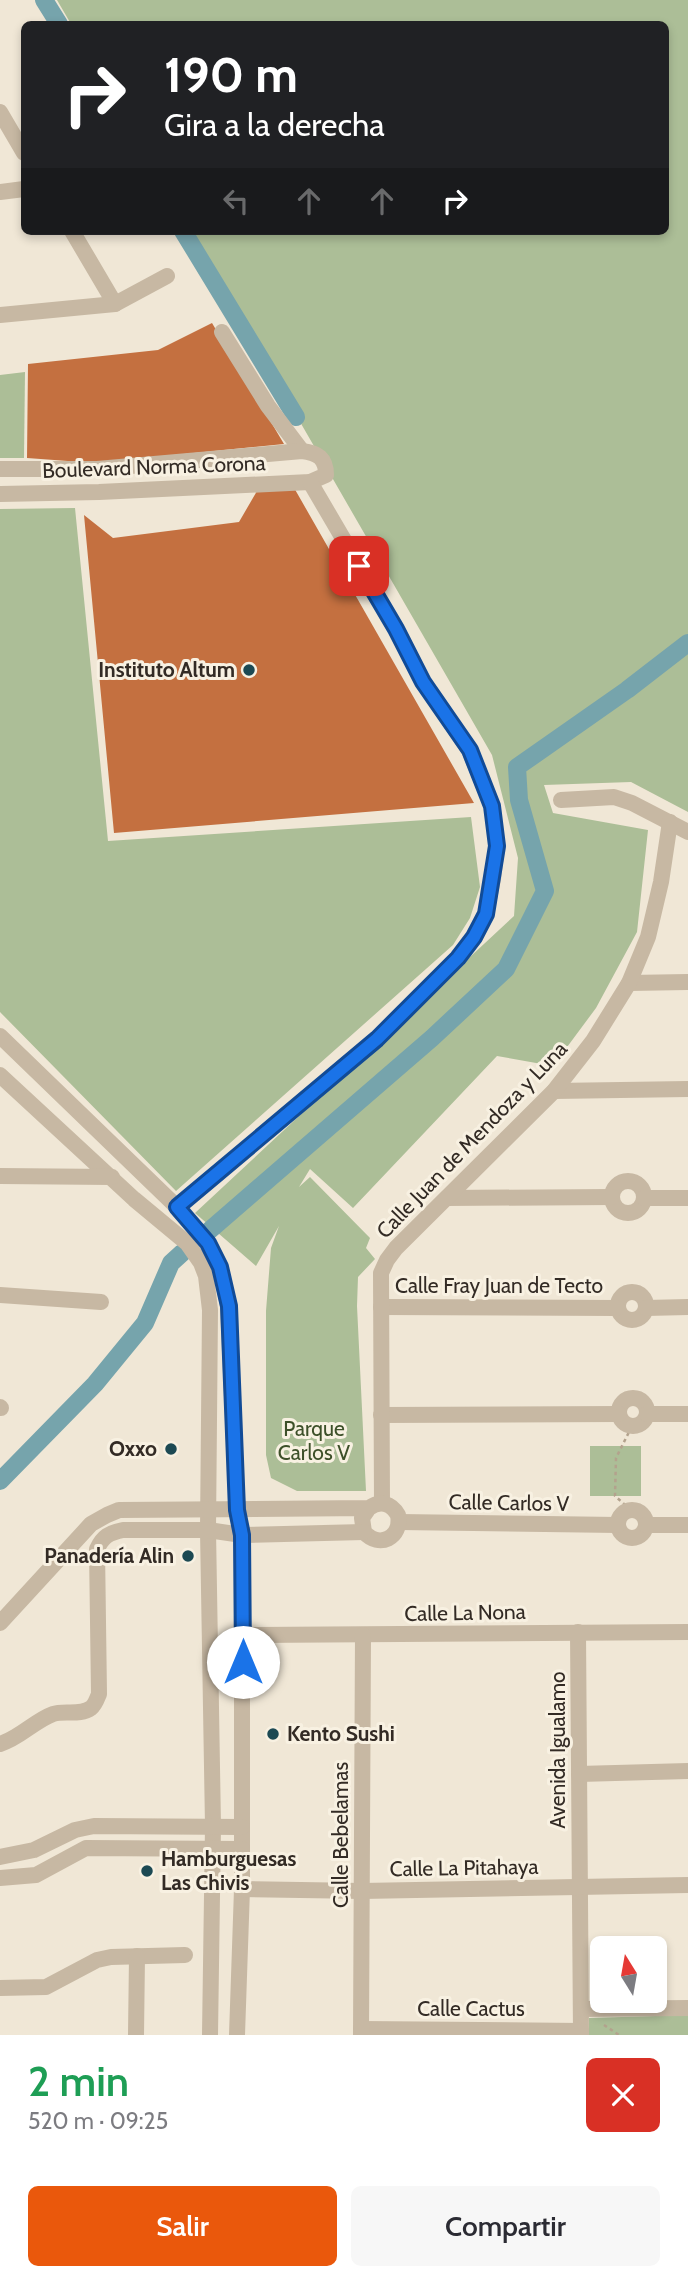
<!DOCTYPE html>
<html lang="es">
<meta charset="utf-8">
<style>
body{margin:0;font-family:Cabin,sans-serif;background:#f7f7f7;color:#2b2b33;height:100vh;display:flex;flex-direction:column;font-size:26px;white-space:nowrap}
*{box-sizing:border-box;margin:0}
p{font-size:23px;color:#7c7c81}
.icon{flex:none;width:38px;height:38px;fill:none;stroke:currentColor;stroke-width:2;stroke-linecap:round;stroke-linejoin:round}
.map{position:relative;height:2035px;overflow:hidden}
.drawer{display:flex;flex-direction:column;background:#fff;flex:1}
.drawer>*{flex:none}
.guide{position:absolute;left:21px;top:21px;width:648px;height:214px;border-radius:10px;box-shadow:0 4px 10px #0003;background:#202124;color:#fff;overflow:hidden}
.needle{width:46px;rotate:349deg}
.buttons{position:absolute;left:590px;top:1936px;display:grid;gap:14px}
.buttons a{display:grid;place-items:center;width:77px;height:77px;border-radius:10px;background:#fff;box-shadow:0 4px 10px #0003;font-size:35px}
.pin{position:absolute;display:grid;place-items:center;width:60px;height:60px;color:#fff;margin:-30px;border-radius:14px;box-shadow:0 4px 10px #0006}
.me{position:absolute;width:77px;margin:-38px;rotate:0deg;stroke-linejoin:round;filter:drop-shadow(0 0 5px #0008)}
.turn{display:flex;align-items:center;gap:24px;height:147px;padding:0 28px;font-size:32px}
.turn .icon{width:91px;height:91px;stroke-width:2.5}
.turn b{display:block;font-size:49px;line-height:60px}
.lanes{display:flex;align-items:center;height:66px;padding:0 28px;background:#0003;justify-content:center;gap:35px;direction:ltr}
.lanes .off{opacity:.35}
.round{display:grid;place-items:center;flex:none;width:74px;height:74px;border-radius:10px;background:#f7f7f7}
.head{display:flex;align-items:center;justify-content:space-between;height:119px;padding:0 28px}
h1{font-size:42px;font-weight:600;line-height:52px;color:#1e9e55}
.action{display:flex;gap:14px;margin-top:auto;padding:14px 28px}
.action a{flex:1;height:80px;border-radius:10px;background:#ea580c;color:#fff;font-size:28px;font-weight:600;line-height:80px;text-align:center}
.action a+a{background:#f7f7f7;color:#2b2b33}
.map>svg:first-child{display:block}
.green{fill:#acbe97}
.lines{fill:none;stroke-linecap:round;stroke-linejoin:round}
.canal{stroke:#76a4ac;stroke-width:18}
.building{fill:#c47040}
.path{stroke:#b3a28d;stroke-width:2.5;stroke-dasharray:3.5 3.5;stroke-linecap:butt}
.minor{stroke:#c7b8a3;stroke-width:16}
.route-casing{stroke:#114b97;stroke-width:18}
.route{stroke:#1a73e8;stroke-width:12}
.poi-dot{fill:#1c4953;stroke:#f8f1e2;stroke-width:2.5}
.labels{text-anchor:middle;stroke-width:6;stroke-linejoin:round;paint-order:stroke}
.street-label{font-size:21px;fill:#332b25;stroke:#f8f1e2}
.poi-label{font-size:21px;font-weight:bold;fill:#332b25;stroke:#f8f1e2;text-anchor:end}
.park-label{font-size:21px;fill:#3d5029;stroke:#f8f1e2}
</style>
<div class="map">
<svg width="688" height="2035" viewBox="0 0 688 2035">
<rect width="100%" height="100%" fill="#f0e7d6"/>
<g class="green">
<polygon points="57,0 688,0 688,812 631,782 544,785 553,813 648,830 637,932 596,1008 553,1066 497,1056 353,1208 310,1169 299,1187 310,1177 370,1238 366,1248 375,1259 358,1277 357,1306 366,1491 297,1491 271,1478 266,1455 266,1311 271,1248 279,1226 256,1266 195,1213 514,916 518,858 492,755 190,231 665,231 665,24 71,24"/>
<polygon points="25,372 24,458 0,458 0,375"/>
<polygon points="75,508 108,841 471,817 480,887 470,918 453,945 176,1191 0,1012 0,509"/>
<rect x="590" y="1446" width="51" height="50"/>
<polygon points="688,2015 688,2035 589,2035 589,2018"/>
</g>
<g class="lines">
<g class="canal">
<polyline points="44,0 59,24"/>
<polyline points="183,231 296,417"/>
<polyline points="210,1230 432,1038 506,969 545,891 519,800 517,767 627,690 688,643"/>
<polyline points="0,1481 95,1384 145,1323 171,1263 182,1253"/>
</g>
</g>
<g class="building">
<polygon points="212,323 284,444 95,463 27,458 28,364 158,350"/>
<polygon points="293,486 474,803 114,833 84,515 113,538 239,522 257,491"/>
</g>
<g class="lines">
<g class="path">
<polyline points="631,1510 615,1496 616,1458 632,1426"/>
<polyline points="604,2025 619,2035"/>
</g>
<g class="minor">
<polyline points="0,112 24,153"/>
<polyline points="0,192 24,189"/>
<polyline points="72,231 115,304"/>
<polyline points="0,315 115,304 167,276"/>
<polyline points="222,332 268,406 302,451"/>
<path d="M0,469h97l205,-18c16,2 24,7 24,24l-16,7 -211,10 -99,2"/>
<polyline points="561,800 614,797 632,803 688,832"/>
<polyline points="629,983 688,982"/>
<polyline points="0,1036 177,1207 208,1243 220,1267 228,1306 237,1510 242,1535 242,1889 237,2035"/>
<polyline points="0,1075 134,1199 187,1243 201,1263 206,1276 210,1310 208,1530 213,1826 210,2035"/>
<polyline points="554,1091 688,1089"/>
<polyline points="0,1176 112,1177"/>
<circle cx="628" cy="1197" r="16"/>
<polyline points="447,1198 612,1197"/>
<polyline points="644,1198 688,1198"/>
<polyline points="177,1207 377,1039 458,958 475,937 486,914 493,879 497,846 492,806 469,750 423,682 396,629 310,482"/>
<circle cx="632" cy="1306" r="14"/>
<polyline points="0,1295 101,1302"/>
<polyline points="381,1307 617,1308"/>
<polyline points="646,1308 688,1307"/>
<circle cx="633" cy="1412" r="14"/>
<polyline points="0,1407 1,1408"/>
<polyline points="647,1414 688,1414"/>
<polyline points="381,1415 619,1414"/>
<polyline points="382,1503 381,1273 387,1260 396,1248 554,1091 593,1041 629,983 648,937 661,882 670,822"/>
<circle cx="632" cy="1524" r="14"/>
<polyline points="399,1522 618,1525"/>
<polyline points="646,1525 688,1525"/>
<path d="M0,1623l91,-99 16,-9 12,-5 250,-2c11,-8 22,-5 29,7 4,23 -19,34 -34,17l-2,-14 7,-10"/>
<polyline points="578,1632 581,2035"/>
<polyline points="243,1635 688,1632"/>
<path d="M0,1744c20,-6 34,-23 53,-30 11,-4 27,2 38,-6 4,-3 6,-9 8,-14l-2,-145c6,-13 12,-16 26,-19h85l34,5 122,-3"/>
<polyline points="579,1774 688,1771"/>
<polyline points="0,1857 34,1850 75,1830 94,1826 242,1827"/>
<polyline points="0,1878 36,1875 86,1848 242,1849"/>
<polyline points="242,1889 362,1891 688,1885"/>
<polyline points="0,1988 46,1987 97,1960 111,1957 185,1955"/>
<polyline points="581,2009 688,2008"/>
<polyline points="361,2029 581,2031"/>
<polyline points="136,2035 137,1956"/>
<polyline points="361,2035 363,1635"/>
</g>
</g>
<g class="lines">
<defs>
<polyline id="route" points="243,1662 242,1535 237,1510 229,1306 220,1267 208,1243 177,1207 377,1039 458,958 474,937 486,914 497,846 492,806 470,750 423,682 396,629 359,566"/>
</defs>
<use href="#route" class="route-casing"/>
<use href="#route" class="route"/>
</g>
<g class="poi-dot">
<circle cx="249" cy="670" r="7"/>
<circle cx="171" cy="1449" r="7"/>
<circle cx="188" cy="1556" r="7"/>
<circle cx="273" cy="1734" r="7"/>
<circle cx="147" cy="1871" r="7"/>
</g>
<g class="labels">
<g class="street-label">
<text transform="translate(154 467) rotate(-2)" y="7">Boulevard Norma Corona</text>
<text transform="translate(472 1140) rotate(-46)" y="7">Calle Juan de Mendoza y Luna</text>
<text x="499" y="1293">Calle Fray Juan de Tecto</text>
<text transform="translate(509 1503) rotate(1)" y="7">Calle Carlos V</text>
<text transform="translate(465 1613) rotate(-1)" y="7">Calle La Nona</text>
<text transform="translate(558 1750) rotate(-90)" y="7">Avenida Igualamo</text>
<text transform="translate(341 1835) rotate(-90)" y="7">Calle Bebelamas</text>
<text transform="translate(464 1868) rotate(-1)" y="7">Calle La Pitahaya</text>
<text x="471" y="2016">Calle Cactus</text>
</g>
<g class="poi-label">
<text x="235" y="677">Instituto Altum</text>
<text x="157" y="1456">Oxxo</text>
<text x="174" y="1563">Panadería Alin</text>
<text x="287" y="1741" text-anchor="start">Kento Sushi</text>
<text x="161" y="1866" text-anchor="start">Hamburguesas<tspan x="161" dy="24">Las Chivis</tspan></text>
</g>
<g class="park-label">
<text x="314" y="1436">Parque<tspan x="314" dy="24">Carlos V</tspan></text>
</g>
</g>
</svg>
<div class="buttons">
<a><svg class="needle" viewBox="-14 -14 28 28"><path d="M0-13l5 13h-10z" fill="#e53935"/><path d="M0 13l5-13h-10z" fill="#7c7c81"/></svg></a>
</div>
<div class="pin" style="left:359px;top:566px;background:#d93025"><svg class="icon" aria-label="arrive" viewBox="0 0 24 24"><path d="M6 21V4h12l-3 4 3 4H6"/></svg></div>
<svg class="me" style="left:243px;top:1662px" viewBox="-20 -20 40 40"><circle r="19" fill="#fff"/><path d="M0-13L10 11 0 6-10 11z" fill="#1a73e8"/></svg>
<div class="guide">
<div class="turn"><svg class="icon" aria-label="right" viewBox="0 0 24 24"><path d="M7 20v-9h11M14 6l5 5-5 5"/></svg><div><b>190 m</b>Gira a la derecha</div></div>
<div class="lanes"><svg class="icon off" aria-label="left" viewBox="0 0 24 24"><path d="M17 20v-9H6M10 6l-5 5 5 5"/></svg><svg class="icon off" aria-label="ahead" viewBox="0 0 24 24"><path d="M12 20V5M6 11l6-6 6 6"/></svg><svg class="icon off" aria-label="ahead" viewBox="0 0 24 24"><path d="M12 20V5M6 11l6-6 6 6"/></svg><svg class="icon" aria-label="right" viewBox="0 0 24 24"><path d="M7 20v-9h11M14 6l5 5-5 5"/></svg></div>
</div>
</div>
<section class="drawer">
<div class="head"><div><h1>2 min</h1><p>520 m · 09:25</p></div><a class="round" style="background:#d93025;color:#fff"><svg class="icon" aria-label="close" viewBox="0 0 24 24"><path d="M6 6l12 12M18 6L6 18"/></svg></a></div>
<div class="action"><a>Salir</a><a>Compartir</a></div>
</section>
